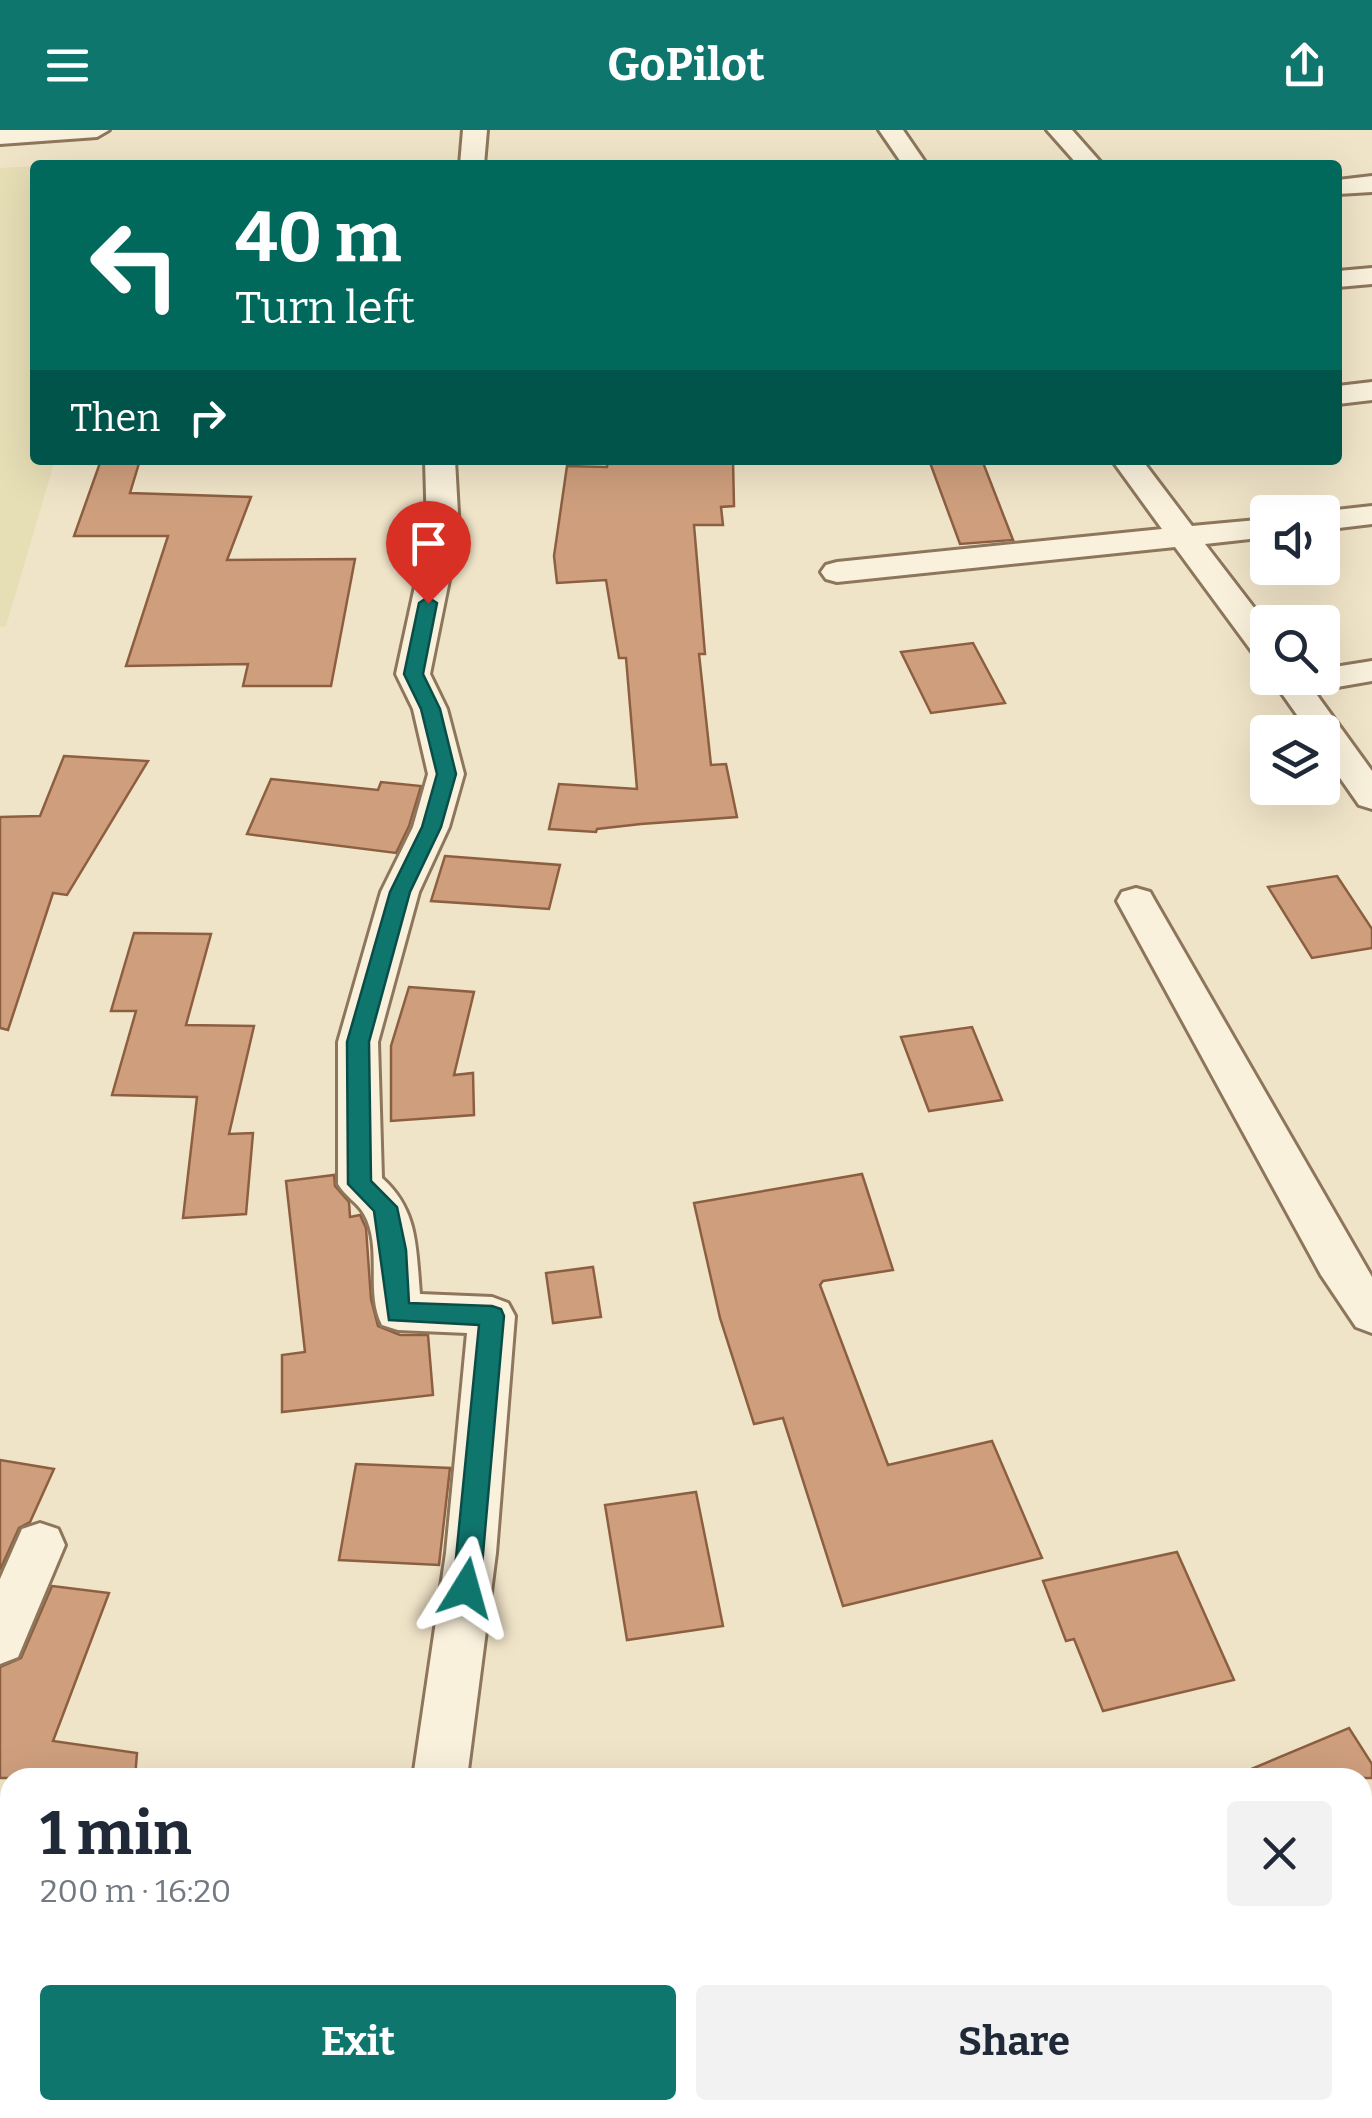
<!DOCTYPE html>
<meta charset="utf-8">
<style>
body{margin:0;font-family:Bitter,serif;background:#f2f2f3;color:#1f2937;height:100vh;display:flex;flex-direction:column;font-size:38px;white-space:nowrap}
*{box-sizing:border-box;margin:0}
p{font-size:32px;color:#747a83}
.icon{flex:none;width:55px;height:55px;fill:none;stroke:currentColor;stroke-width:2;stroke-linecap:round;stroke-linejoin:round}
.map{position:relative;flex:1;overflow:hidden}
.panel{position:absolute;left:0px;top:1638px;width:1372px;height:352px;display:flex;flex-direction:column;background:#fff;border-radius:30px 30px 0 0;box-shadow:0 10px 40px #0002}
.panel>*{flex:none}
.top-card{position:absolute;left:30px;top:30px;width:1312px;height:305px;border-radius:10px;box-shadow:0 10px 40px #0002;background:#00695c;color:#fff;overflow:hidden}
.tools{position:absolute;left:1250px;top:365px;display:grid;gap:20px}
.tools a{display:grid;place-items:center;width:90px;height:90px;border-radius:10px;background:#fff;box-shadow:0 10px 40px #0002;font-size:50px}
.pin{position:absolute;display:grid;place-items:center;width:85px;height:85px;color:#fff;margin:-102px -42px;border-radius:50% 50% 50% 0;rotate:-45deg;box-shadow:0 0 10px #0007}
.pin .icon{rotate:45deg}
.me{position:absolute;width:110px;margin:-55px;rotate:8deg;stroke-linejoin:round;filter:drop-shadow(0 0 8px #0008)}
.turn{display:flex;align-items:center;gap:35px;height:210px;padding:0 40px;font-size:45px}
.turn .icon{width:130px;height:130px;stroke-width:2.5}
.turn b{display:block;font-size:70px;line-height:85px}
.then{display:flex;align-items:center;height:95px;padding:0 40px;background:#0003;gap:20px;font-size:38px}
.round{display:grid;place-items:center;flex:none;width:105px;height:105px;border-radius:10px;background:#f2f2f3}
.head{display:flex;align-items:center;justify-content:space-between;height:170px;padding:0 40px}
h1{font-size:60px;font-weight:700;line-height:75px}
.cta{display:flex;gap:20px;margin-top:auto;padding:20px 40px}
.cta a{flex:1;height:115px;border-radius:10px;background:#0f766e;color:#fff;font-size:40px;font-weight:700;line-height:115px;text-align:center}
.cta a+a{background:#f2f2f3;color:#1f2937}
header{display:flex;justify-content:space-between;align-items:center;height:130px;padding:0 40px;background:#0f766e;color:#fff;font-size:45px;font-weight:700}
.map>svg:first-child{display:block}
.farmland{fill:#e6deb5}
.building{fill:#cf9f7d;stroke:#8d5f41;stroke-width:2.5}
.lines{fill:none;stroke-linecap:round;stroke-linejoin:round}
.minor-casing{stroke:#8d765c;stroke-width:6}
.minor{fill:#faf1dc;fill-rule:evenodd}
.route{fill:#0f766e;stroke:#0a4d48;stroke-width:2.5}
</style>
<header><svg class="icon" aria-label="menu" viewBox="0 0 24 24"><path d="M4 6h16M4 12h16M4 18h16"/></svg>GoPilot<svg class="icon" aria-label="share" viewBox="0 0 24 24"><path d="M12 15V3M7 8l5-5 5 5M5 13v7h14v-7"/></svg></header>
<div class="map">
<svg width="1372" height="1988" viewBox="0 0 1372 1988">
<rect width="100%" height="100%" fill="#f0e4c8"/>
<polygon class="farmland" points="35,36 35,330 55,330 6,496 0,497 0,38"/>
<g class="building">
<polygon points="101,330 140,330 130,363 251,367 227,430 355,429 331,556 243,556 248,534 126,536 168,406 74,406"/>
<polygon points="608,330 733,330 734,376 721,377 723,395 694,395 705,524 699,524 711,635 726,634 737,687 641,694 597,699 596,702 549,699 559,654 637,659 626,528 619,528 606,450 557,453 554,426 567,336 607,337"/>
<polygon points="929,330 982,330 1013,410 960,414"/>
<polygon points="973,513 1005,573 931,583 901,522"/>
<polygon points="64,626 148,631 67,765 53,763 8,900 0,898 0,687 40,686"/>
<polygon points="271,649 378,660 381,652 421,656 409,696 396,723 247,704"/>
<polygon points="445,726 560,735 549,779 431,771"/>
<polygon points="1337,746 1372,799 1372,818 1312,828 1268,757"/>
<polygon points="134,803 211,804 186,895 254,896 229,1004 253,1003 246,1084 183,1088 197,967 112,965 136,881 111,881"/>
<polygon points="409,857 474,862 454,945 473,943 474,985 391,991 391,916"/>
<polygon points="972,897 1002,970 929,981 901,907"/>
<polygon points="862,1044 893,1140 823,1151 820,1155 888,1335 992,1311 1042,1428 843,1476 783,1288 754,1294 720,1188 694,1073"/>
<polygon points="334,1045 335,1056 349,1072 350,1087 360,1085 366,1098 371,1169 378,1196 400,1205 428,1205 433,1265 282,1282 282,1225 305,1222 286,1051"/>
<polygon points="593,1137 601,1187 553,1193 546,1143"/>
<polygon points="0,1330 54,1339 30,1392 19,1398 0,1440"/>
<polygon points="356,1334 450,1338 439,1435 339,1430"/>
<polygon points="696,1362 723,1496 627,1510 605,1375"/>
<polygon points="1177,1422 1234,1550 1103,1581 1074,1509 1066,1511 1043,1451"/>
<polygon points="52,1456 109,1463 53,1611 137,1623 135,1648 0,1648 0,1537 21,1528"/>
<polygon points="1349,1598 1372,1634 1372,1648 1230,1648"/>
</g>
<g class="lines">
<defs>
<g id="minor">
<polygon points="0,0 109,0 97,7 0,14"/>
<polygon points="463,0 487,0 484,35 460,35"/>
<polygon points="879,0 903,0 927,35 903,35"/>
<polygon points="1047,0 1072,0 1103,35 1078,35"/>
<polygon points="1372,46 1372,62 1338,64 1338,50"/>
<polygon points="1372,138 1372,154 1338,157 1338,141"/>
<polygon points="1372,252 1372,270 1338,274 1338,256"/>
<path d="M425,330h30l4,71 -29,143 17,35 17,65 -15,53 -30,65 -41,150 4,136c36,32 34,70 38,116l72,3 16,6 7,13 -19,237 -29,225h-54l33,-225 21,-220 -69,-3 -16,-5c-17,-33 1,-78 -18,-111 -6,-11 -19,-18 -26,-30v-142l43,-150 32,-65 15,-53 -15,-65 -17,-35 31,-143z"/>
<polygon points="1112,330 1142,330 1192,396 1268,389 1268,407 1205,414 1268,496 1268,530 1256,527 1175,417 837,452 826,449 821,442 826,435 837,432 1162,399"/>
<polygon points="1372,376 1372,394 1322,400 1322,382 1318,382"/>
<polygon points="1372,531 1372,551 1314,561 1372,641 1372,679 1359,675 1322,622 1322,602 1309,602 1271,548 1322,548 1322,539"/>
<polygon points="1136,758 1150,762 1155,771 1372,1147 1372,1203 1356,1197 1321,1145 1117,771 1122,762"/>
<polygon points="40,1393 58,1399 65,1415 18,1527 0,1534 0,1449 22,1399"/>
<polygon points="0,1958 10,1958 10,1980 418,1980 421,1988 0,1988"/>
</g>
</defs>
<use href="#minor" class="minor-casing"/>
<use href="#minor" class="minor"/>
</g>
<polygon class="route" points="428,467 437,473 423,544 440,579 456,644 441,697 410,762 369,912 371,1051 397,1077 406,1120 409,1173 492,1176 501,1179 504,1186 480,1458 476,1467 466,1470 457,1467 453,1458 479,1195 389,1190 374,1081 348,1054 347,912 390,762 422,697 437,644 421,579 404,544 419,473"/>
</svg>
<div class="tools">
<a><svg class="icon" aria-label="sound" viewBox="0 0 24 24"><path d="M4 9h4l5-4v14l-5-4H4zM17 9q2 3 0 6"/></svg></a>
<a><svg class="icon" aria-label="search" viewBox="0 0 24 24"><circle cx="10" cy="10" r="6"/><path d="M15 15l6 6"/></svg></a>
<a><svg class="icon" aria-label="layers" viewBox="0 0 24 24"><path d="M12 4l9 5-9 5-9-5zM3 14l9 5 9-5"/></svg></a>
</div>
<div class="pin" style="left:428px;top:473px;background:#d93025"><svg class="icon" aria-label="arrive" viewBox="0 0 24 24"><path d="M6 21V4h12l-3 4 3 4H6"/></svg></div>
<svg class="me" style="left:466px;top:1458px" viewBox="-20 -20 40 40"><path d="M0-17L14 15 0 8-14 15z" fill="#0f766e" stroke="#fff" stroke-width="4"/></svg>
<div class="top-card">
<div class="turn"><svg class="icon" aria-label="left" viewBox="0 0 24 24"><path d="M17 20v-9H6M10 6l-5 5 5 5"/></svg><div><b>40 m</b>Turn left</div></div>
<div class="then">Then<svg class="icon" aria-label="right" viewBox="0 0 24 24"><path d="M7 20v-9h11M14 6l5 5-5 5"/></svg></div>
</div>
<section class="panel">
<div class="head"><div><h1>1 min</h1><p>200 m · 16:20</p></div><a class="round"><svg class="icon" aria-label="close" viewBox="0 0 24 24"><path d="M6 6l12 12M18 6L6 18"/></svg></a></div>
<div class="cta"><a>Exit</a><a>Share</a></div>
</section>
</div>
